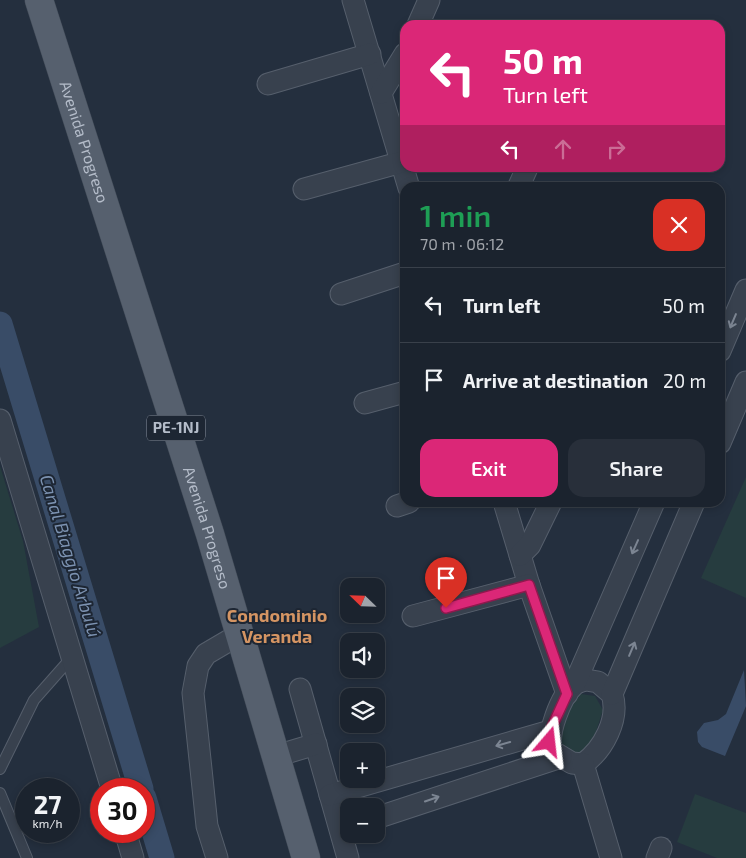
<!DOCTYPE html>
<meta charset="utf-8">
<style>
body{margin:0;font-family:"Exo 2",sans-serif;background:#282f3a;color:#f1f3f6;height:100vh;display:flex;flex-direction:column;font-size:19px;white-space:nowrap}
*{box-sizing:border-box;margin:0}
p{font-size:16px;color:#a0a4aa}
.icon{flex:none;width:28px;height:28px;fill:none;stroke:currentColor;stroke-width:2;stroke-linecap:round;stroke-linejoin:round}
.map{position:relative;flex:1;overflow:hidden}
.details{position:absolute;left:400px;top:182px;width:325px;height:325px;display:flex;flex-direction:column;background:#1b232e;border-radius:15px;box-shadow:0 2px 8px #0003,0 0 0 1px #39404a}
.details>*{flex:none}
.hud{position:absolute;left:400px;top:20px;width:325px;height:152px;border-radius:15px;box-shadow:0 2px 8px #0003,0 0 0 1px #39404a;background:#db2777;color:#fff;overflow:hidden}
.needle{width:32px;rotate:293deg}
.controls{position:absolute;left:340px;top:578px;display:grid;gap:10px}
.controls a{display:grid;place-items:center;width:45px;height:45px;border-radius:10px;background:#1b232e;box-shadow:0 2px 8px #0003,0 0 0 1px #39404a;font-size:25px}
.speed{position:absolute;left:15px;top:778px;display:flex;gap:10px;font-size:25px;font-weight:700;text-align:center}
.speed>*{display:grid;place-content:center;width:65px;height:65px;border-radius:50%;background:#1b232e;box-shadow:0 2px 8px #0003,0 0 0 1px #39404a;line-height:1}
.speed small{font-size:12px;font-weight:400}
.speed .limit{border:8px solid #d22;background:#fff;color:#111}
.pin{position:absolute;display:grid;place-items:center;width:42px;height:42px;color:#fff;margin:-51px -21px;border-radius:50% 50% 50% 0;rotate:-45deg;box-shadow:0 0 5px #0007}
.pin .icon{rotate:45deg}
.me{position:absolute;width:55px;margin:-28px;rotate:17deg;stroke-linejoin:round;filter:drop-shadow(0 0 4px #0008)}
.turn{display:flex;align-items:center;gap:18px;height:105px;padding:0 20px;font-size:22px}
.turn .icon{width:65px;height:65px;stroke-width:2.5}
.turn b{display:block;font-size:35px;line-height:42px}
.lanes{display:flex;align-items:center;height:48px;padding:0 20px;background:#0003;justify-content:center;gap:25px;direction:ltr}
.lanes .off{opacity:.35}
.round{display:grid;place-items:center;flex:none;width:52px;height:52px;border-radius:15px;background:#282f3a}
.summary{display:flex;align-items:center;justify-content:space-between;height:85px;padding:0 20px}
h1{font-size:30px;font-weight:600;line-height:38px;color:#1e9e55}
.button{display:flex;gap:10px;margin-top:auto;padding:10px 20px}
.button a{flex:1;height:58px;border-radius:15px;background:#db2777;color:#fff;font-size:20px;font-weight:600;line-height:58px;text-align:center}
.button a+a{background:#282f3a;color:#f1f3f6}
ul{padding:0;list-style:none}
li{display:flex;align-items:center;gap:15px;height:75px;padding:0 20px;border-top:1px solid #39404a}
li div{flex:1}
li b{display:block;font-size:19px}
li em{font-style:normal}
.map>svg:first-child{display:block}
.green{fill:#263c3f}
.water{fill:#394c67}
.lines{fill:none;stroke-linecap:round;stroke-linejoin:round}
.canal{stroke:#394c67;stroke-width:25}
.service-casing{stroke:#565f6c;stroke-width:12}
.minor-casing{stroke:#565f6c;stroke-width:23}
.primary-casing{stroke:#414a57;stroke-width:29}
.service{stroke:#38414e;stroke-width:10}
.minor{stroke:#38414e;stroke-width:21}
.primary{stroke:#56606e;stroke-width:28}
.oneway{stroke:#7c8592}
.route-casing{stroke:#8e194d;stroke-width:12}
.route{stroke:#db2777;stroke-width:9}
.labels{text-anchor:middle;stroke-width:4;stroke-linejoin:round;paint-order:stroke}
.shield{fill:#1d2633;stroke:#878f9c;stroke-width:1}
.shield-label{font-size:15px;font-weight:bold;fill:#b4bcc9}
.street-label{font-size:16px;fill:#b4bcc9;stroke:#1d2633}
.water-label{font-size:18px;font-style:italic;fill:#7c92b1;stroke:#1d2633}
.neighbourhood-label{font-size:18px;font-weight:bold;fill:#d59563;stroke:#1d2633}
</style>
<div class="map">
<svg width="746" height="858" viewBox="0 0 746 858">
<rect width="100%" height="100%" fill="#242f3e"/>
<g class="green">
<polygon points="0,466 23,541 39,627 0,648"/>
<polygon points="746,477 746,598 701,578"/>
<path d="M581,694l14,2 8,14c-6,17 -10,41 -30,45l-12,-6 -1,-17 15,-35z"/>
<polygon points="695,794 746,813 746,858 717,858 677,842"/>
</g>
<polygon class="water" points="744,670 746,706 725,756 702,747 698,742 697,732 704,723 718,720 726,714"/>
<g class="lines">
<g class="canal">
<polyline points="0,324 141,789"/>
<polyline points="144,798 162,858"/>
</g>
<defs>
<g id="service">
<polyline points="0,769 34,700 72,657"/>
<polyline points="0,793 27,858"/>
</g>
<g id="minor">
<polyline points="353,0 409,188"/>
<polyline points="418,25 429,0"/>
<polyline points="268,84 370,54"/>
<polyline points="381,93 405,54"/>
<polyline points="518,188 527,168"/>
<polyline points="304,189 402,162"/>
<polyline points="341,294 405,273"/>
<polyline points="720,351 746,290"/>
<polyline points="365,403 405,392"/>
<polyline points="0,420 112,789"/>
<polyline points="720,443 746,382"/>
<polyline points="504,502 529,585 567,694"/>
<polyline points="397,506 409,502"/>
<polyline points="520,555 530,545 551,502"/>
<polyline points="413,616 529,585"/>
<path d="M586,680l12,2 14,12c8,25 -9,56 -29,70l-11,-1 -20,-12c-6,-17 9,-55 22,-66 3,-3 8,-4 12,-5z"/>
<polyline points="575,683 654,502"/>
<polyline points="300,689 348,858"/>
<polyline points="612,694 694,502"/>
<polyline points="276,756 316,744"/>
<polyline points="583,764 611,858"/>
<polyline points="330,795 550,731"/>
<polyline points="376,818 561,757"/>
<polyline points="125,831 133,858"/>
<polyline points="217,858 207,826 193,693 198,666 206,654 240,634"/>
<polyline points="657,858 661,848"/>
</g>
<g id="primary">
<path id="s1" d="M39,0l171,534 96,324"/>
</g>
</defs>
<use href="#service" class="service-casing"/>
<use href="#minor" class="minor-casing"/>
<use href="#primary" class="primary-casing"/>
<use href="#service" class="service"/>
<use href="#minor" class="minor"/>
<use href="#primary" class="primary"/>
</g>
<defs><path id="oneway-shaft" d="M-6 0H5M1.5-3L5.5 0L1.5 3" fill="none" stroke-width="1.6" stroke-linecap="round" stroke-linejoin="round" transform="scale(1.25)"/></defs>
<g class="oneway">
<use href="#oneway-shaft" transform="translate(733 321) rotate(113)"/>
<use href="#oneway-shaft" transform="translate(635 547) rotate(114)"/>
<use href="#oneway-shaft" transform="translate(632 649) rotate(-67)"/>
<use href="#oneway-shaft" transform="translate(503 744) rotate(164)"/>
<use href="#oneway-shaft" transform="translate(432 799) rotate(-19)"/>
</g>
<g class="lines">
<defs>
<polyline id="route" points="446,608 529,585 567,694 550,731 549,742"/>
</defs>
<use href="#route" class="route-casing"/>
<use href="#route" class="route"/>
</g>
<g class="labels">
<rect class="shield" x="147" y="415.5" width="58" height="25" rx="4"/>
<g class="shield-label">
<text x="176" y="433">PE-1NJ</text>
</g>
<g class="street-label">
<text dy="6" stroke="none"><textPath href="#s1" startOffset="149">Avenida Progreso</textPath></text>
<text dy="6" stroke="none"><textPath href="#s1" startOffset="554">Avenida Progreso</textPath></text>
</g>
<g class="water-label">
<text transform="translate(70 556) rotate(73)" y="6">Canal Biaggio Arbulú</text>
</g>
<g class="neighbourhood-label">
<text x="277" y="622">Condominio<tspan x="277" dy="21">Veranda</tspan></text>
</g>
</g>
</svg>
<div class="controls">
<a><svg class="needle" viewBox="-14 -14 28 28"><path d="M0-13l5 13h-10z" fill="#e53935"/><path d="M0 13l5-13h-10z" fill="#a0a4aa"/></svg></a>
<a><svg class="icon" aria-label="sound" viewBox="0 0 24 24"><path d="M4 9h4l5-4v14l-5-4H4zM17 9q2 3 0 6"/></svg></a>
<a><svg class="icon" aria-label="layers" viewBox="0 0 24 24"><path d="M12 4l9 5-9 5-9-5zM3 14l9 5 9-5"/></svg></a>
<a>+</a>
<a>−</a>
</div>
<div class="speed"><div>27<small>km/h</small></div><div class="limit">30</div></div>
<div class="pin" style="left:446px;top:608px;background:#d93025"><svg class="icon" aria-label="arrive" viewBox="0 0 24 24"><path d="M6 21V4h12l-3 4 3 4H6"/></svg></div>
<svg class="me" style="left:549px;top:742px" viewBox="-20 -20 40 40"><path d="M0-17L14 15 0 8-14 15z" fill="#db2777" stroke="#fff" stroke-width="4"/></svg>
<div class="hud">
<div class="turn"><svg class="icon" aria-label="left" viewBox="0 0 24 24"><path d="M17 20v-9H6M10 6l-5 5 5 5"/></svg><div><b>50 m</b>Turn left</div></div>
<div class="lanes"><svg class="icon" aria-label="left" viewBox="0 0 24 24"><path d="M17 20v-9H6M10 6l-5 5 5 5"/></svg><svg class="icon off" aria-label="ahead" viewBox="0 0 24 24"><path d="M12 20V5M6 11l6-6 6 6"/></svg><svg class="icon off" aria-label="right" viewBox="0 0 24 24"><path d="M7 20v-9h11M14 6l5 5-5 5"/></svg></div>
</div>
<section class="details">
<div class="summary"><div><h1>1 min</h1><p>70 m · 06:12</p></div><a class="round" style="background:#d93025;color:#fff"><svg class="icon" aria-label="close" viewBox="0 0 24 24"><path d="M6 6l12 12M18 6L6 18"/></svg></a></div>
<ul>
<li><svg class="icon" aria-label="left" viewBox="0 0 24 24"><path d="M17 20v-9H6M10 6l-5 5 5 5"/></svg><div><b>Turn left</b></div><em>50 m</em></li>
<li><svg class="icon" aria-label="arrive" viewBox="0 0 24 24"><path d="M6 21V4h12l-3 4 3 4H6"/></svg><div><b>Arrive at destination</b></div><em>20 m</em></li>
</ul>
<div class="button"><a>Exit</a><a>Share</a></div>
</section>
</div>
